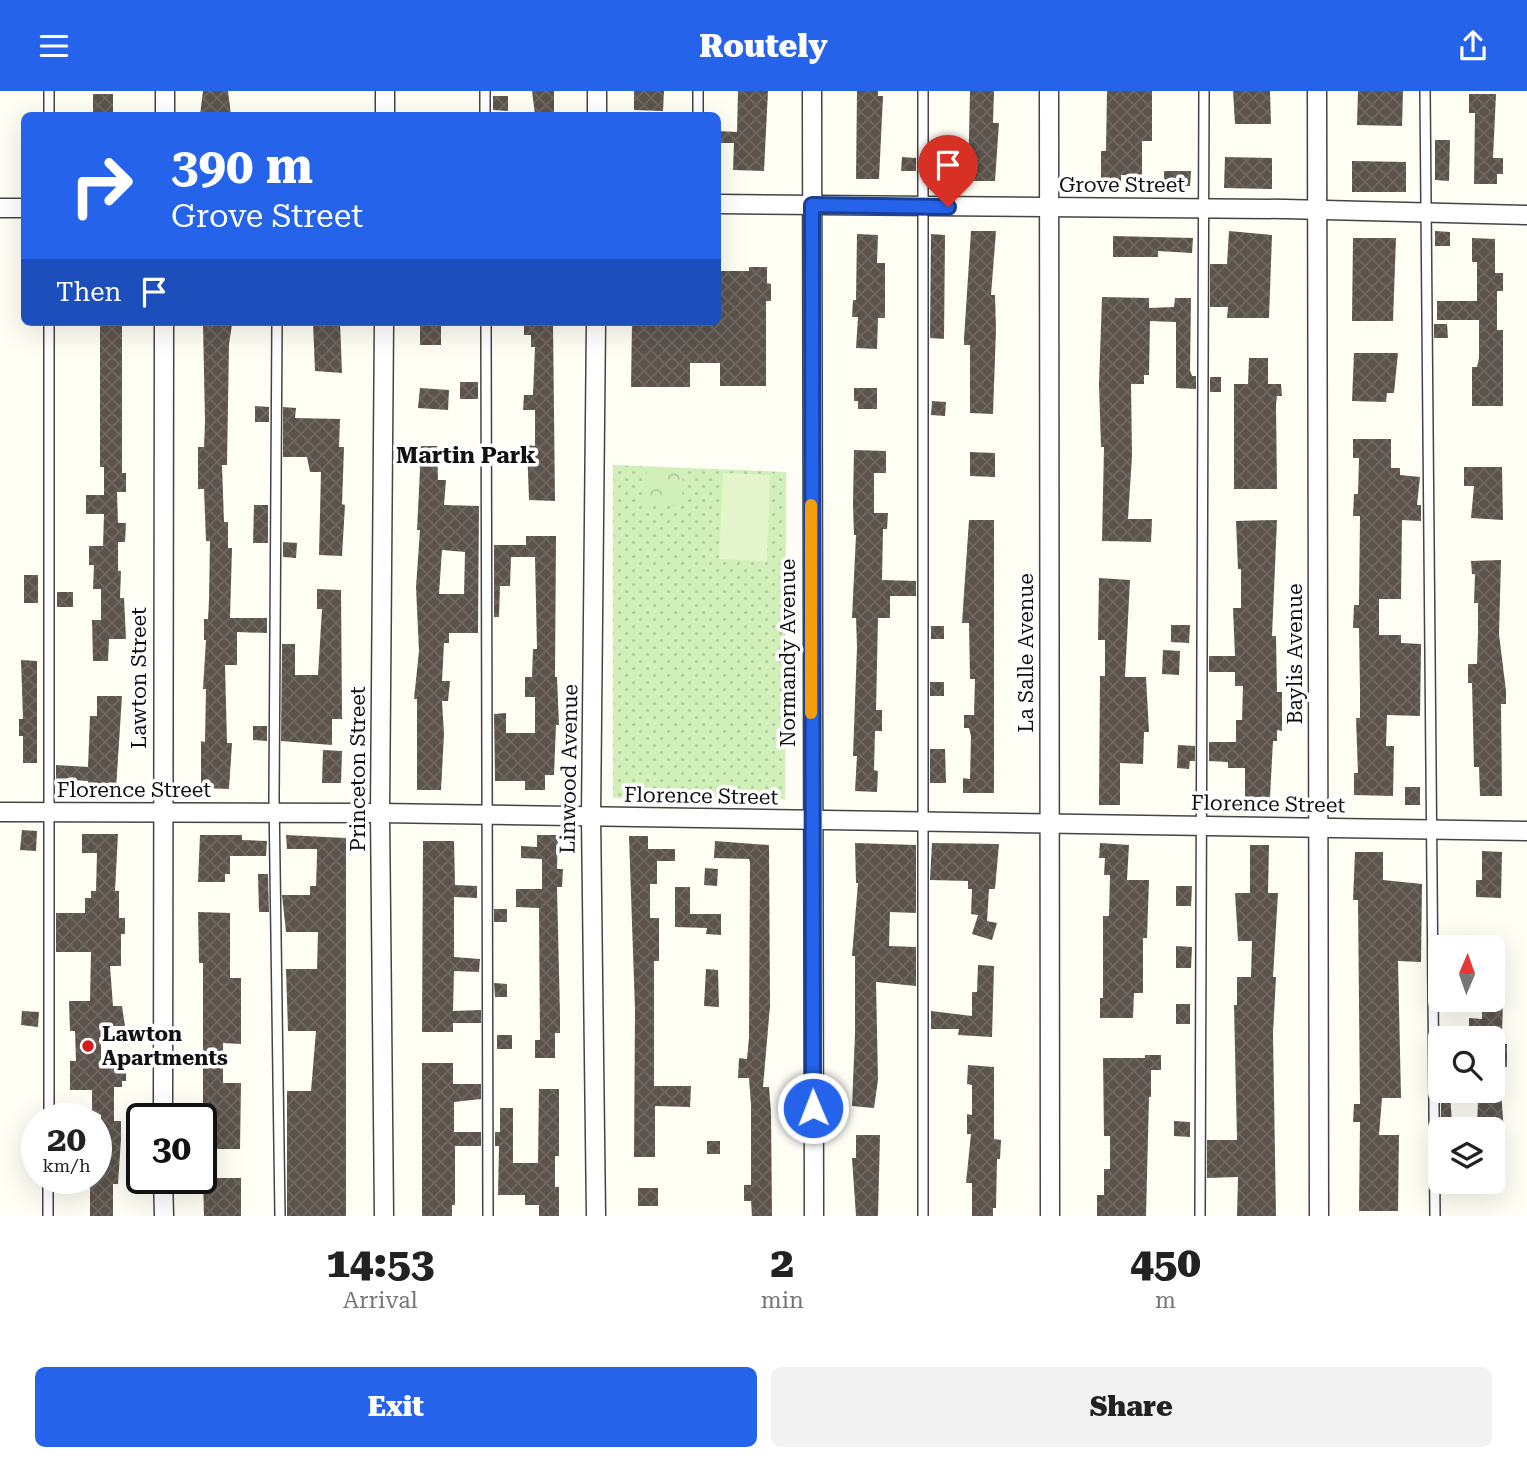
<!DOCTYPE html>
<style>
body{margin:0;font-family:"Roboto Serif",serif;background:#f2f2f2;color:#222;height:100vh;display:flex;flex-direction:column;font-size:26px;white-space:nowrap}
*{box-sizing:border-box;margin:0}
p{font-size:23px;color:#767676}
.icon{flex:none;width:38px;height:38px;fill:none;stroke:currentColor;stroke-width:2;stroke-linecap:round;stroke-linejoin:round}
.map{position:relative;height:1125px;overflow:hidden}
.drawer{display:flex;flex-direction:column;background:#fff;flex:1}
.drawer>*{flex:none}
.banner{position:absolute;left:21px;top:21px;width:700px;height:214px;border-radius:10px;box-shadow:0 7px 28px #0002;background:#2563eb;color:#fff;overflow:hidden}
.needle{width:46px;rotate:2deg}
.buttons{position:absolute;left:1428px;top:844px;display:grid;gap:14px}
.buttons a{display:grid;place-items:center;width:77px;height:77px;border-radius:10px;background:#fff;box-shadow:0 7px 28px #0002;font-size:35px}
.speed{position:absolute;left:21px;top:1012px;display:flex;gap:14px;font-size:35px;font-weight:700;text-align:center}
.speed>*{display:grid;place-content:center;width:91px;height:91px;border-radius:50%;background:#fff;box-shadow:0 7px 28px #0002;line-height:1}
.speed small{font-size:18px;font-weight:400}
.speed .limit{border:4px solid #111;border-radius:10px;background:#fff;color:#111}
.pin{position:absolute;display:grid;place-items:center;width:60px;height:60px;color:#fff;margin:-72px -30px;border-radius:50% 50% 50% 0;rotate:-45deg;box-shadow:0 0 7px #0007}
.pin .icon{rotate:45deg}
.me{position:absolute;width:77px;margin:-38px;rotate:359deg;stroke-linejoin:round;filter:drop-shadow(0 0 5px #0008)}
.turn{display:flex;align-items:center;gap:24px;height:147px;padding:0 35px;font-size:32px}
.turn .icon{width:91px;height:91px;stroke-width:2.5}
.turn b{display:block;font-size:49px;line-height:60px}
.then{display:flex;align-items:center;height:66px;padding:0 35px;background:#0003;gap:14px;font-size:26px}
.eta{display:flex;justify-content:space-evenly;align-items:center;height:119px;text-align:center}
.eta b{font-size:42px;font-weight:800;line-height:49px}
.primary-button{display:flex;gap:14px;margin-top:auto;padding:14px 35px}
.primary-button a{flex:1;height:80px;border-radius:10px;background:#2563eb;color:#fff;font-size:28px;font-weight:800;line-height:80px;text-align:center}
.primary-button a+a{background:#f2f2f2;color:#222}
header{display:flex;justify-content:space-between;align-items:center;height:91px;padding:0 35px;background:#2563eb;color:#fff;font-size:32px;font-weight:800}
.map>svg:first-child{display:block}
.grass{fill:url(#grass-dots)}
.park{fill:url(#park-crowns)}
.pitch{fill:#e4f5cc}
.building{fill:url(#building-cross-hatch);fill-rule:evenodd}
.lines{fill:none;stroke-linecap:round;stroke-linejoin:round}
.lane-casing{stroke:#444;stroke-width:12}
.street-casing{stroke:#444;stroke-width:21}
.lane{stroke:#fff;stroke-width:9}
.street{stroke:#fff;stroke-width:18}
.route-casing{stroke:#184099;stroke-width:18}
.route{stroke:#2563eb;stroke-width:12}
.slow{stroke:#f59e0b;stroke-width:12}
.poi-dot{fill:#d11c18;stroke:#fff;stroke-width:2.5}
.labels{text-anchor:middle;stroke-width:7;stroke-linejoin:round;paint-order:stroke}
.street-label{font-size:21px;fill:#111;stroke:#fff}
.poi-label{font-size:21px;font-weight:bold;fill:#111;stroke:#fff;text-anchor:start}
.neighbourhood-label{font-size:23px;font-weight:bold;fill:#111;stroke:#fff}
</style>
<header><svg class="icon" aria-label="menu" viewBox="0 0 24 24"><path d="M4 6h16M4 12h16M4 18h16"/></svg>Routely<svg class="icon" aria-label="share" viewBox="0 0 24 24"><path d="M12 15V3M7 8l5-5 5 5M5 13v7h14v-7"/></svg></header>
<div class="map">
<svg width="1527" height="1125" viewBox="0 0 1527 1125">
<defs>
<pattern id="grass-dots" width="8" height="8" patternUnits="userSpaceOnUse" patternTransform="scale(1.75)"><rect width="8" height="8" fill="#d1efb9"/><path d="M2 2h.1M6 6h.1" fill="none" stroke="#b2cc9e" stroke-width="1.8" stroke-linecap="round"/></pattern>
<pattern id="park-crowns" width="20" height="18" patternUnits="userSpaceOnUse" patternTransform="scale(1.75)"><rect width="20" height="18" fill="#d1efb9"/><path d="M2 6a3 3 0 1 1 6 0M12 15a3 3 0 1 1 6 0" fill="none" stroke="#b2cc9e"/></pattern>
<pattern id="building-cross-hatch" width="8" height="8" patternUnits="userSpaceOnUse" patternTransform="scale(1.75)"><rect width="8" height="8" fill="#5b534c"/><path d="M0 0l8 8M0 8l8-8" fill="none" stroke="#6e6762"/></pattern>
</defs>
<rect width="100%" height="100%" fill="#fffef5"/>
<polygon class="grass" points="613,374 786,381 785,708 613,707"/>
<polygon class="park" points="647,379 683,380 682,415 646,413"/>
<polygon class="pitch" points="723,382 770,384 767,470 719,468"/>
<g class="building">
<polygon points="203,0 228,0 231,24 200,24"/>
<polygon points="532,0 554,0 554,24 535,24"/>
<polygon points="634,0 664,0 663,20 634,19"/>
<polygon points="738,0 768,0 764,80 733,79 734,52 718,52 718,40 737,41"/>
<polygon points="857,0 878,0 878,5 883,5 879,88 856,88"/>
<polygon points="970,0 994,0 993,32 999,32 995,90 968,90"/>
<polygon points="1107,0 1152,0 1152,50 1142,50 1142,84 1121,84 1121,94 1101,94 1101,60 1106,60"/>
<polygon points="1233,0 1270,0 1271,33 1235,33"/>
<polygon points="1358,0 1403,0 1402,35 1357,34"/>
<rect x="93" y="3" width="20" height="20"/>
<polygon points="1469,3 1496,3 1493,67 1503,67 1503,83 1497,83 1497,93 1474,93 1475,22 1469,22"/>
<polygon points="493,5 508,5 508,20 493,19"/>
<polygon points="1435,49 1450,49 1449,90 1435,89"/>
<polygon points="902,66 916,67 916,80 901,80"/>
<polygon points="1225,66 1272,67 1272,98 1224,97"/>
<polygon points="1352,70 1406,71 1406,101 1352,101"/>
<polygon points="1164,80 1191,80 1190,95 1164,95"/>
<polygon points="971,140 996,140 991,204 995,204 996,238 993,323 970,322 970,254 964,254 964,248"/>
<polygon points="1229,140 1272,144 1269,227 1227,227 1228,216 1210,216 1210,173 1227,173"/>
<polygon points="1435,140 1450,141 1450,155 1435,155"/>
<polygon points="857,143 878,144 877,172 885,172 885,227 878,227 877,258 856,257 858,226 852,226 853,209 856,209"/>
<polygon points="931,143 945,144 944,248 930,247"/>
<polygon points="1113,145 1193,147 1192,162 1158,160 1158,166 1113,166"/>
<polygon points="1353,147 1396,147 1393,230 1352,230"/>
<polygon points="1472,147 1495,148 1495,182 1503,182 1503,200 1497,200 1497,239 1503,239 1503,315 1472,315 1472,276 1477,276 1479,267 1479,229 1437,229 1437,210 1477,210 1477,171 1472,171"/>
<polygon points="749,176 767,176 767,192 771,193 771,210 766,210 766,295 720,295 720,272 690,272 690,296 631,296 632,231 718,231 718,180 749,180"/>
<polygon points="1102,206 1149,207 1149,217 1174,216 1175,207 1191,207 1190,279 1192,285 1196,285 1196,298 1176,297 1176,231 1150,230 1149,284 1144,284 1144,293 1131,293 1132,365 1128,428 1152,428 1151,451 1102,450 1104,356 1101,356 1099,293"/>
<polygon points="100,231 122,231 122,382 126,382 126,401 117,401 118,432 126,432 125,451 118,451 118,480 121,480 120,507 124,507 126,548 109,548 108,570 93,570 92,529 101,529 101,498 93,498 94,474 89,474 89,455 103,455 104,423 86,423 86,404 104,404 104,376 100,376"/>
<polygon points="313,231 340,231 342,282 315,280"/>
<polygon points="524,231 553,232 555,410 529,409 527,354 535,355 535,319 523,319 524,304 533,304 535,256 531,256 531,244 524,244"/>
<polygon points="203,232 232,234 229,253 227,374 222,374 224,431 228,431 228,457 232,457 230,527 267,527 267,542 237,541 237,574 225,574 227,652 232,652 229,698 201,697 201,650 205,651 206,598 203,598 206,549 204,549 204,528 208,528 209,509 210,450 206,450 204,398 198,398 198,356 204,356 205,331"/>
<rect x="420" y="233" width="21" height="21"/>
<polygon points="1434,233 1447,233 1448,247 1434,247"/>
<polygon points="1354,262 1398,262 1394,302 1387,302 1386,311 1352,310"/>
<polygon points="1249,267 1268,267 1268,293 1281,293 1282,305 1277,305 1276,314 1277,398 1234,398 1234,293 1248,293"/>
<rect x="1210" y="286" width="11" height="15"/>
<rect x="460" y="291" width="18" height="17"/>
<polygon points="420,297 449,299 448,319 418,317"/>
<polygon points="854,297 877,297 877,318 858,318 858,310 854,310"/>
<polygon points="932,310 946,311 945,325 931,324"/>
<polygon points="255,315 269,316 269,331 255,331"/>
<polygon points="283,316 296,317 295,327 340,328 339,356 344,356 342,413 345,414 342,465 319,464 321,381 310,381 307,366 283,366"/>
<polygon points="1353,348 1391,348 1391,377 1400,377 1400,384 1420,386 1417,414 1421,414 1421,430 1402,429 1401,508 1379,508 1379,544 1401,544 1401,552 1421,553 1420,625 1387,624 1386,655 1394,655 1393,705 1354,704 1354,682 1358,682 1356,627 1360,627 1360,601 1359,537 1353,537 1354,514 1359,514 1360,425 1353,425 1354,403 1358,403 1359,367 1353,367"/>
<path d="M418,355h19l1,34h8l-2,25 35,1 -1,127h-29v10h-5l-2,38h8l-2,20h-6l2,33 -3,56h-24v-91h-3l5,-48 -3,-64 4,-57h-3l3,-60zM442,459l23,2 -1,42h-25z"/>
<polygon points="854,359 886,360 886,382 874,382 874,422 888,422 887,438 883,438 882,489 916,490 916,505 890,505 890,527 878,527 876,619 882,619 882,640 875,640 874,679 878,680 877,701 855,700 857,665 853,665 857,556 856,527 852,527 856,444 854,444 853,413"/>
<polygon points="970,361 995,362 995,386 970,385"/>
<polygon points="1464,376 1502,376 1503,429 1471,427 1474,395 1464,395"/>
<polygon points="254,414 268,414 268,452 253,452"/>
<polygon points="969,429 994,429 994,702 963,702 963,687 970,688 971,645 969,637 964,637 964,624 974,624 975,588 970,588 969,532 962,532"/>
<polygon points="1277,429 1272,545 1276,545 1277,601 1282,601 1282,640 1277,639 1277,650 1273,650 1270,706 1245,706 1245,677 1228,677 1228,671 1209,670 1209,651 1236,651 1236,629 1242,629 1243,595 1235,595 1235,581 1209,581 1209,565 1235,565 1233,517 1241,517 1241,478 1238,478 1236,430"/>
<polygon points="526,445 556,445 555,586 557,586 559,634 556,634 554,684 545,684 545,699 525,699 525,690 495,690 494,623 506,622 506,642 535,642 535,606 525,606 525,586 532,586 533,558 537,558 535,466 511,466 510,495 500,495 499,526 494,526 494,454 526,454"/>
<polygon points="283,451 297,452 296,467 283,466"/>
<polygon points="1501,469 1499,543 1506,600 1506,613 1501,613 1502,705 1480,705 1479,676 1474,676 1472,592 1468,592 1468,573 1477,573 1478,543 1478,512 1474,512 1475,483 1472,483 1471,470"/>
<rect x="24" y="484" width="14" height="28"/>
<polygon points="1099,487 1130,489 1125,586 1146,586 1149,641 1144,641 1143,673 1120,672 1120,714 1099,714 1100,585 1105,585 1105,549 1098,549"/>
<polygon points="317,498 341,499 342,628 332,628 332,654 281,650 282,553 295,553 295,584 318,584 322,518 317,518"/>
<rect x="57" y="501" width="16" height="15"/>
<polygon points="1171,534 1190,534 1189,552 1171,551"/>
<rect x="931" y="535" width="13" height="13"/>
<polygon points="1163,559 1180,560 1179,584 1162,583"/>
<polygon points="21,569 37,570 37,672 23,672 23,645 19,645 19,628 23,628"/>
<rect x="930" y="591" width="14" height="14"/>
<polygon points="97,605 122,605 116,698 95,698 95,694 88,694 88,690 56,688 56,674 88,676 90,625 97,625"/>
<polygon points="253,635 267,635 267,650 253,649"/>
<polygon points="1178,654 1195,655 1195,670 1190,670 1189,678 1177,677"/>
<polygon points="930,658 945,658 946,692 930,692"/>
<polygon points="323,659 342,660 341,692 322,692"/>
<rect x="1405" y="696" width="15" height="18"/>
<polygon points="22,739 37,740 36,760 20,759"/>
<polygon points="82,743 118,743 115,800 119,800 119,827 125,827 125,843 121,843 121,875 110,875 113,915 122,915 125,935 101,935 101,975 126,975 126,990 122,990 122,996 114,996 114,1030 121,1030 121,1048 118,1093 113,1093 113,1125 90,1125 90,1087 96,1087 96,1065 101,1065 101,1024 92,1019 92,999 70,999 70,970 76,970 75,940 70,940 69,910 90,910 91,861 56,861 56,822 85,822 85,807 91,807 91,800 96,800 97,762 82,762"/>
<polygon points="200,744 242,744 242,749 267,750 266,765 230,765 230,783 225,783 225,791 198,791"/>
<polygon points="286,744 346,747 346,1125 287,1125 287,1000 311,1000 316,940 288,940 286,878 317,878 318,841 286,841 282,804 310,804 310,795 316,795 317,765 317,758 287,758"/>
<polygon points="537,744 558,744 557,778 563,778 562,796 557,796 560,924 560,942 555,942 555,967 535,967 535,949 540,949 539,817 516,816 516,798 542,798 542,768 521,767 521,755 537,756"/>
<polygon points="629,745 648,745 648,758 675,758 675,770 657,770 657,793 650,793 650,827 659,827 659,870 654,870 654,995 691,995 690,1016 655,1015 655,1066 634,1066 635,919"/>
<polygon points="423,750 454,750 455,794 477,795 477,807 454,806 454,866 480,868 479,881 454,880 453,920 481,919 481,932 453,932 453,941 422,941"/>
<polygon points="715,750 769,754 770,915 763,996 769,996 771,1021 772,1125 752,1125 751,1110 744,1110 744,1094 751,1094 751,1014 749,987 738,987 739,967 747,968 749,947 750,771 749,768 714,767"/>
<polygon points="855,752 916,754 916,822 890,821 889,855 916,856 916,895 876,891 878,989 874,1017 852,1015 855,943 855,865 852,865 858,792 856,792"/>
<polygon points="932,752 999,753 995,798 989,798 987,830 997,832 992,849 972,843 978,824 971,823 972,798 968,798 968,790 930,789"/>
<polygon points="1100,752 1129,754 1127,789 1149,789 1147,847 1143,847 1143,902 1134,902 1133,927 1100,927 1100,907 1103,907 1103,825 1109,825 1110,784 1104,784 1105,767 1099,767"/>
<polygon points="1250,754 1269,754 1268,802 1278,802 1273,886 1276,886 1273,943 1276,1125 1237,1125 1238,1086 1207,1087 1207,1049 1237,1049 1234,914 1237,914 1237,886 1251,886 1252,850 1238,850 1235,802 1250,802"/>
<polygon points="1482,760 1502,761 1501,807 1476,806 1476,789 1482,789"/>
<polygon points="1355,761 1383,761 1383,789 1422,793 1421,871 1398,870 1401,1007 1382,1007 1379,1044 1399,1044 1398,1120 1359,1120 1360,1031 1353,1031 1354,1013 1360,1013 1358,809 1353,809"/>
<polygon points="705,777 718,778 717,795 704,794"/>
<polygon points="258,783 268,783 269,821 259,821"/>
<polygon points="1176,795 1192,795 1191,815 1176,815"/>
<polygon points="675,796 690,796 690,823 721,823 721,844 706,843 707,837 675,836"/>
<rect x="494" y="818" width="13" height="13"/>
<polygon points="198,821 230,822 230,887 241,887 241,953 223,952 223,992 241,992 240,1058 203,1058 203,872 199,872"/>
<polygon points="1176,855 1192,856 1191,877 1176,877"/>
<polygon points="978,874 994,875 992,946 958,944 959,938 931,938 931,920 972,925 972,901 977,901"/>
<polygon points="706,878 718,879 719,916 704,915"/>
<polygon points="494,892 507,893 507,906 495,906"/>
<polygon points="1482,908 1503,908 1502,946 1469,946 1469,927 1482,928"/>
<rect x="1176" y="913" width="14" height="20"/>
<polygon points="22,920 39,921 38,936 21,934"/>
<rect x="497" y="944" width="15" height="14"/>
<polygon points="1493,953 1507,953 1507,976 1493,975"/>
<polygon points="1145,964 1161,964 1161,979 1151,979 1151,1006 1149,1006 1146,1125 1097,1125 1097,1104 1104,1104 1104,1078 1110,1078 1110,1045 1104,1045 1103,967 1145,967"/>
<polygon points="422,972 453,972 453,993 481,993 481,1008 454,1011 454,1041 481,1041 481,1055 455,1055 455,1114 452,1114 452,1125 422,1125"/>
<polygon points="968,974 994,976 994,1048 1001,1049 1000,1068 997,1068 996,1117 993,1117 993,1125 972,1125 972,1092 966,1092 971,1043 967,1043 967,1023 972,1024 972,994 967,993"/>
<polygon points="539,998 559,998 559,1065 555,1065 555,1096 559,1096 559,1125 539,1125 539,1114 525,1114 525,1104 498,1104 499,1055 495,1055 495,1041 500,1041 500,1017 513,1017 513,1072 538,1072"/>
<polygon points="1441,999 1450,999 1452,1034 1441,1034"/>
<polygon points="1481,999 1501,999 1505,1057 1493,1057 1493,1038 1477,1038 1478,1009 1481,1009"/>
<polygon points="1174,1030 1190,1031 1190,1046 1174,1045"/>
<polygon points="856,1044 880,1044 878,1125 856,1125 852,1067 856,1067"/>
<rect x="707" y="1050" width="13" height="13"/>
<polygon points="203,1087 241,1087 241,1125 204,1125"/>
<rect x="638" y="1097" width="20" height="18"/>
</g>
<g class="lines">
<defs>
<g id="lane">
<polyline points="49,0 49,24"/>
<polyline points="485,0 485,24"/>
<polyline points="698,0 698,24"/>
<polyline points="923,0 923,1125"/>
<polyline points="1425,0 1435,1125"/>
<polyline points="277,231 274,706 280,1125"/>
<polyline points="486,231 488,1125"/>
<polyline points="49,1027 49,231"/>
<polyline points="48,1125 48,1087"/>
<polyline points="1200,1125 1204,0"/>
</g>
<g id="street">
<polyline points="165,0 165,24"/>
<polyline points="385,0 385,24"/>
<polyline points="597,0 597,24"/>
<polyline points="812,0 814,1125"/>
<polyline points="1049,0 1050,1125"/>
<polyline points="1317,0 1319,1125"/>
<polyline points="718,113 1285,118 1527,124"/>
<polyline points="0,117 24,117"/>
<polyline points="596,231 591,726 596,1125"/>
<polyline points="0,721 380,722 1527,740"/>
<polyline points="163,1027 164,231"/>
<polyline points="163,1087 164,1125"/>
<polyline points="384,1125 380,722 384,231"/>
</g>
</defs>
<use href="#lane" class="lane-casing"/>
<use href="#street" class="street-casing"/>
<use href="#lane" class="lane"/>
<use href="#street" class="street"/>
</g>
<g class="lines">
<defs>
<polyline id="route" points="813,1017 812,114 948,116"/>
</defs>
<use href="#route" class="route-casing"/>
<use href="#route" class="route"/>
<polyline class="slow" points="811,622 811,414"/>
</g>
<circle class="poi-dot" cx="88" cy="955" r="7"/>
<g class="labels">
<g class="street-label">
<text x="1122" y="101">Grove Street</text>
<text transform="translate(788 562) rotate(-90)" y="7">Normandy Avenue</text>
<text transform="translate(1026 562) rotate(-90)" y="7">La Salle Avenue</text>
<text transform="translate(1295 563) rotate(-90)" y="7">Baylis Avenue</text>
<text transform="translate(139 587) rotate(-90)" y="7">Lawton Street</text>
<text transform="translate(358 678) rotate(-90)" y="7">Princeton Street</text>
<text transform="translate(569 678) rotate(-89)" y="7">Linwood Avenue</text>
<text x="134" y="706">Florence Street</text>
<text transform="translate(701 705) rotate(1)" y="7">Florence Street</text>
<text transform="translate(1268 713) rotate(1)" y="7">Florence Street</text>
</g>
<g class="poi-label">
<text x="102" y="950">Lawton<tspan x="102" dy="24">Apartments</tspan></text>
</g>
<g class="neighbourhood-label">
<text x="466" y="372">Martin Park</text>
</g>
</g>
</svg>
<div class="buttons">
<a><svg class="needle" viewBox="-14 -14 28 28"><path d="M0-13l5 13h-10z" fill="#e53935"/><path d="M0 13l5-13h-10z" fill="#767676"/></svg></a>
<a><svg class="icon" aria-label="search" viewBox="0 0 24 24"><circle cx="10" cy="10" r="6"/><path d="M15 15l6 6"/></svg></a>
<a><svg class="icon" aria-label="layers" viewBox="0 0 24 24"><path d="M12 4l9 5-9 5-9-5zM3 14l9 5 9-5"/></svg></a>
</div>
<div class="speed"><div>20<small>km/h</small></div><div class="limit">30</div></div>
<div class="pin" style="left:948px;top:116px;background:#d93025"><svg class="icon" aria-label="arrive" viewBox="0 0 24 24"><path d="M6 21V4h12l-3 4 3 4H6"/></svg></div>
<svg class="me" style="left:813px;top:1017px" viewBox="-20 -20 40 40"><circle r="17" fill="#2563eb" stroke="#fff" stroke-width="3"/><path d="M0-11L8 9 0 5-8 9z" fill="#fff"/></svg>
<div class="banner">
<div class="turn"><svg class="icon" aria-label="right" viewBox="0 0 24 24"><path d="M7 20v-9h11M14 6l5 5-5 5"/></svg><div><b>390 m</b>Grove Street</div></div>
<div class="then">Then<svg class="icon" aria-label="arrive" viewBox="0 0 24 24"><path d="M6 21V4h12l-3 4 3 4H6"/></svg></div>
</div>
</div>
<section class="drawer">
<div class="eta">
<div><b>14:53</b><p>Arrival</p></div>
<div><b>2</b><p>min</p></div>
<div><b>450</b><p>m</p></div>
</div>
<div class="primary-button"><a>Exit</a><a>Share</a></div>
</section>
